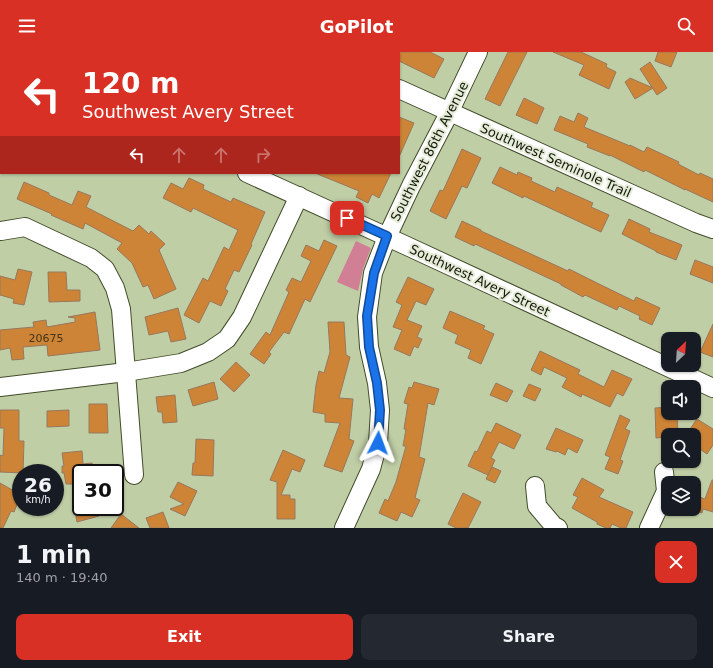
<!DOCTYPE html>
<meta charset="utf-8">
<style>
body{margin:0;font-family:"DejaVu Sans",sans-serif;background:#242831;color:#f1f3f6;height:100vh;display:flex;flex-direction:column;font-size:15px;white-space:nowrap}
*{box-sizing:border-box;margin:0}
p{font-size:13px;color:#9ea1a6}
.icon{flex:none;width:22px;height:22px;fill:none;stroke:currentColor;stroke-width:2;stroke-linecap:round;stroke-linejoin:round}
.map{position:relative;height:476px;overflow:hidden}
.side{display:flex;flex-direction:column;background:#171b24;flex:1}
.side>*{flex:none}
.banner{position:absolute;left:0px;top:0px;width:400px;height:122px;box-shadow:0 1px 3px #0004;background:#d93025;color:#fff;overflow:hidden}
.needle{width:26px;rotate:25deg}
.controls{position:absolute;left:661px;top:280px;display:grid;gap:8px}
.controls a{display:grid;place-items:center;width:40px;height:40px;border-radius:8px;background:#171b24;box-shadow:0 1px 3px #0004;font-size:20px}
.speed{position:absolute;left:12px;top:412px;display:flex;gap:8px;font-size:20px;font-weight:700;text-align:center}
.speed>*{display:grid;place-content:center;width:52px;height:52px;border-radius:50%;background:#171b24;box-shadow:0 1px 3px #0004;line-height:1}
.speed small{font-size:10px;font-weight:400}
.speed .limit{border:2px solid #111;border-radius:6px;background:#fff;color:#111}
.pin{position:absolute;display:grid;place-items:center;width:34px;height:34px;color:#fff;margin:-17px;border-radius:8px;box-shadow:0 2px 6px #0006}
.me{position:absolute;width:44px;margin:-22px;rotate:3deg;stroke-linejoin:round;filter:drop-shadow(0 0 3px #0008)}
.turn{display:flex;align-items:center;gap:14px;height:84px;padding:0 16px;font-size:18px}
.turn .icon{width:52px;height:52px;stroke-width:2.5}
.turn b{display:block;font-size:28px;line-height:34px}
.lanes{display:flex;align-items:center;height:38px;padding:0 16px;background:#0003;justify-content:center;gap:20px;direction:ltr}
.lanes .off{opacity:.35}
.round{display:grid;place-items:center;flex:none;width:42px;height:42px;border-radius:8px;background:#242831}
.head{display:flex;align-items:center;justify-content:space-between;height:68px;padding:0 16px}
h1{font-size:24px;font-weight:700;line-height:30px}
.action{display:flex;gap:8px;margin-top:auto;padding:8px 16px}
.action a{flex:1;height:46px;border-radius:8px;background:#d93025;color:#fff;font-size:16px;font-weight:700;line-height:46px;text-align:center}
.action a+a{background:#242831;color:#f1f3f6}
header{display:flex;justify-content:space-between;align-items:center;height:52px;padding:0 16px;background:#d93025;color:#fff;font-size:18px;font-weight:700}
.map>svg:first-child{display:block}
.green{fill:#d07f94}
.building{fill:#cd8437;stroke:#97785c}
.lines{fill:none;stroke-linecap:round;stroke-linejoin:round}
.minor-casing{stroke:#414c2a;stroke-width:20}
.minor{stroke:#fff;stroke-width:18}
.route-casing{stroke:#114b97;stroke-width:10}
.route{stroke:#1a73e8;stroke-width:7}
.labels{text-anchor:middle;stroke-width:4;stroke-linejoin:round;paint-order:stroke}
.number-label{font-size:11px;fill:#423415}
.street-label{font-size:13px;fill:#14190a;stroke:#e4ebd7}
</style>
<header><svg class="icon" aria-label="menu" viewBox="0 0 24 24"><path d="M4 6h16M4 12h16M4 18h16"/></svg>GoPilot<svg class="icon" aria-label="search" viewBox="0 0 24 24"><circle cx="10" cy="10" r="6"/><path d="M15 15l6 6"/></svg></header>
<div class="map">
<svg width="713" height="476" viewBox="0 0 713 476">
<rect width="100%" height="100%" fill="#c0cea6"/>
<polygon class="green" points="356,189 371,196 363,217 358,239 337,230"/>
<g class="building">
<polygon points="399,0 430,0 444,7 434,26 399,9"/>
<polygon points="508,0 527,0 500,54 485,47"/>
<polygon points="553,0 581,0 607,12 606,15 616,20 609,37 579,23 584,13"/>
<polygon points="658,0 677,0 671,15 655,9"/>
<polygon points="650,10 667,36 657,43 640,17"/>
<polygon points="630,26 653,36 635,47 625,30"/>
<polygon points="524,46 544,56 537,72 516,63"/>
<polygon points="578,61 588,66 584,75 630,94 630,93 644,100 647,95 679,110 678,112 699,123 700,121 713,127 713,150 685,137 685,138 645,118 644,120 610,103 610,104 587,95 588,92 554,78 560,64 574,70"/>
<polygon points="399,65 414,71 399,105"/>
<polygon points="462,97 481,106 467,136 462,134 446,167 430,159 440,138 443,139"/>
<polygon points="500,115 517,123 518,120 532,126 531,129 555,140 557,135 593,151 591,155 609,163 601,180 524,144 523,146 492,131"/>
<polygon points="315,121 391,121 379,146 372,142 368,151 356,145 359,139"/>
<polygon points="189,126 204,133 203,137 231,150 233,146 265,160 251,192 252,193 239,220 234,218 225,237 228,239 221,254 210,249 199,271 184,263 203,226 208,229 224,195 229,198 238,178 193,156 191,160 163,146 171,131 183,137"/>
<polygon points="24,130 49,141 49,143 72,153 78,139 91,144 86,155 133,179 139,173 149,182 151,179 165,192 159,198 176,237 154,247 148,233 143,235 132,211 117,197 122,191 85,171 83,177 51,163 52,162 17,147"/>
<polygon points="629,167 650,177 649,180 682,193 676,208 656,200 656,199 622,182"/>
<polygon points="462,169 481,178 481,179 568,219 569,217 599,232 634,249 636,245 660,256 652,273 639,267 640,264 619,254 617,258 585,243 583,245 561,233 561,232 475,192 474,194 455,185"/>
<polygon points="324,188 337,194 310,250 305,247 289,282 284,280 269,300 271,302 264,312 250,302 266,280 270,283 289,240 286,238 292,226 301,230 311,209 301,204 306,193 319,199"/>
<polygon points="695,208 713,215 713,231 690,222"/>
<polygon points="18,217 32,220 24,253 13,251 14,247 0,243 0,224 15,228"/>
<polygon points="48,220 66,220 67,238 80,238 80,249 49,250"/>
<polygon points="408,225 434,237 426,253 416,249 407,268 422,274 417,285 422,287 418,296 414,294 410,304 394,297 402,278 393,275 402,253 396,250"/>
<polygon points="178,256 186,287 171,290 168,279 149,283 145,265"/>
<polygon points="450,259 485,274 483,277 494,282 481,312 468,306 471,298 455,291 458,283 443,276"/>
<polygon points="95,260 100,298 48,304 47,293 23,295 24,307 12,308 10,296 0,298 0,278 34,275 33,270 46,268 47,275 75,270 75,266 68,265"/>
<polygon points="328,270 344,270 346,303 350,305 339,346 353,347 349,387 354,389 342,420 324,414 340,371 325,370 325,362 313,360 316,333 319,319 324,321 330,300"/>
<polygon points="713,272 713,305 700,300"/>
<polygon points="540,299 580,318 578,322 604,335 612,318 632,327 623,344 617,341 610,355 582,342 581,345 562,335 567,326 544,315 541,323 531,318"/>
<polygon points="236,310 250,323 234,340 220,327"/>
<polygon points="214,330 218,347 193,354 188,338"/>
<polygon points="414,330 439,337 434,353 428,351 419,405 425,407 415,446 420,448 412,465 401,460 397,469 379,461 385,447 388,449 396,430 406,394 403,394 406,377 404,377 408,352 404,351 409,335 412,336"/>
<polygon points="496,331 513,339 507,350 490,343"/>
<polygon points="529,332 541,337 535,349 523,344"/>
<polygon points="175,343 177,370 163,371 162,360 158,360 156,345"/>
<polygon points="89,352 107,352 108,381 89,381"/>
<polygon points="668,355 668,361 677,361 678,383 667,383 667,385 656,386 655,356"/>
<polygon points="0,358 19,358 19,389 24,389 23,421 0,420 0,403 3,404 4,376 0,376"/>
<polygon points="69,358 69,374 47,375 47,359"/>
<polygon points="620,363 630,368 625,377 630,379 620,408 623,409 618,422 605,417 610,405 605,403"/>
<polygon points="697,367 713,377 713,393 707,402 694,393 694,383 686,383"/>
<polygon points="496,371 521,383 514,397 499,390 491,406 495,408 488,423 468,414 475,399 477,400 487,379 491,381"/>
<polygon points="556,376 583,388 577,401 568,396 565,403 557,399 556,400 546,397"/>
<polygon points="196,387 214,388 213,424 192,423 193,411 195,411"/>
<polygon points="283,398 305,408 300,420 292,417 281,443 290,443 290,447 295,447 295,467 277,467 277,430 270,428"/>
<polygon points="82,399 83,412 92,411 94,421 81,421 81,453 78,453 72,432 66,432 64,421 62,421 62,414 64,414 62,401"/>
<polygon points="492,415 501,419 495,431 486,427"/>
<polygon points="582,426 604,438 599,445 633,460 626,476 621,476 612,472 610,476 606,476 597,472 597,470 572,456 578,445 573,443"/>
<polygon points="712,428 713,428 713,460 703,457 702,461 694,458 694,443 705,447"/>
<polygon points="178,430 197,439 185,464 170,457 184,452 170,445"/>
<polygon points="0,431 21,443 14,460 11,459 3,476 0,476"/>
<polygon points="463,441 481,450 468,476 456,476 448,472"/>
<polygon points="78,455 96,455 99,464 77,470 75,459 79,458"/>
<polygon points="163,460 169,476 150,476 146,466"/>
<polygon points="121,462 139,476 111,476"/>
</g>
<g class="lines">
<defs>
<g id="minor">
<polyline points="329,0 330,1"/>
<polyline points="21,1 22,0"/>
<polyline points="0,10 1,10"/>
<polyline points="399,37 696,171 713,177"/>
<polyline points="247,121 407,194 713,336"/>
<polyline points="1,179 25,175 91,206 105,217 115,236 121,257 134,423"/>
<polyline points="0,335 126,320 181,311 208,300 227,287 242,265 299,144"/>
<polyline points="535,434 537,454 554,474 558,476"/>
<polyline points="344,476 371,417 378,391 380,358 377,331 369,295 367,265 373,221 387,185 411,134 445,69 478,0"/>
<polyline points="649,476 666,439 664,420"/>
</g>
</defs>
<use href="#minor" class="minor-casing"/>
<use href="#minor" class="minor"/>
</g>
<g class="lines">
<defs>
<polyline id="route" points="347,166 387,184 374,221 367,264 369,295 377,331 380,358 378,391"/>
</defs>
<use href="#route" class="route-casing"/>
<use href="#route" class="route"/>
</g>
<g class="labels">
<g class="number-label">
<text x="46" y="290">20675</text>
</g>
<g class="street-label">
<text transform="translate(429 99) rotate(-63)" y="5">Southwest 86th Avenue</text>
<text transform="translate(556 108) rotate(24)" y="5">Southwest Seminole Trail</text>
<text transform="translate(480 228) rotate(25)" y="5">Southwest Avery Street</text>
</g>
</g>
</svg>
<div class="controls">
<a><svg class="needle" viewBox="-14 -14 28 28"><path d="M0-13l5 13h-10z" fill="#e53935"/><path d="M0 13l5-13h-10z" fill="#9ea1a6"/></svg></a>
<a><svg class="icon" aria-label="sound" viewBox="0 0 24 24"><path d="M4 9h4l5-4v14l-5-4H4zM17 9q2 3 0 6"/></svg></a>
<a><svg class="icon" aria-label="search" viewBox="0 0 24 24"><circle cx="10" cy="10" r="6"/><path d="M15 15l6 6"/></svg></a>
<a><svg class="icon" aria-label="layers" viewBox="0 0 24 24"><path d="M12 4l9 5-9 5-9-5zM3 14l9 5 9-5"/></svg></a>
</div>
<div class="speed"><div>26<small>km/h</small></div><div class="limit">30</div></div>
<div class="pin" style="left:347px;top:166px;background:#d93025"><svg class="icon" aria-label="arrive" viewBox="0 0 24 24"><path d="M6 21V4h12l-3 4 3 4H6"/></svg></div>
<svg class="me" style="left:378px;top:391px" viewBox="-20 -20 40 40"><path d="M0-17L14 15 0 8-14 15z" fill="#1a73e8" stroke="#fff" stroke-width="4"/></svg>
<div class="banner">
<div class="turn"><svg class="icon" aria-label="left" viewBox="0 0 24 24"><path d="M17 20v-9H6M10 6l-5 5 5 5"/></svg><div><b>120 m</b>Southwest Avery Street</div></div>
<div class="lanes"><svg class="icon" aria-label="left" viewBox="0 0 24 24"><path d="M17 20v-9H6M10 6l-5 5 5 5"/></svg><svg class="icon off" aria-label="ahead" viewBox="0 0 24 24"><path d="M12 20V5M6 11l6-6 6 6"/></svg><svg class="icon off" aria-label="ahead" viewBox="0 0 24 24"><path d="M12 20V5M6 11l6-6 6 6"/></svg><svg class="icon off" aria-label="right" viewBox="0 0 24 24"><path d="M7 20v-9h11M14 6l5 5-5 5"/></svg></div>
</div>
</div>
<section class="side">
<div class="head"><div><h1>1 min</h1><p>140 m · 19:40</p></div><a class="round" style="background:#d93025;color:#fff"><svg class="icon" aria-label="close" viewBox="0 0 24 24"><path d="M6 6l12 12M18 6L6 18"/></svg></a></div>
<div class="action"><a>Exit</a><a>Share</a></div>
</section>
